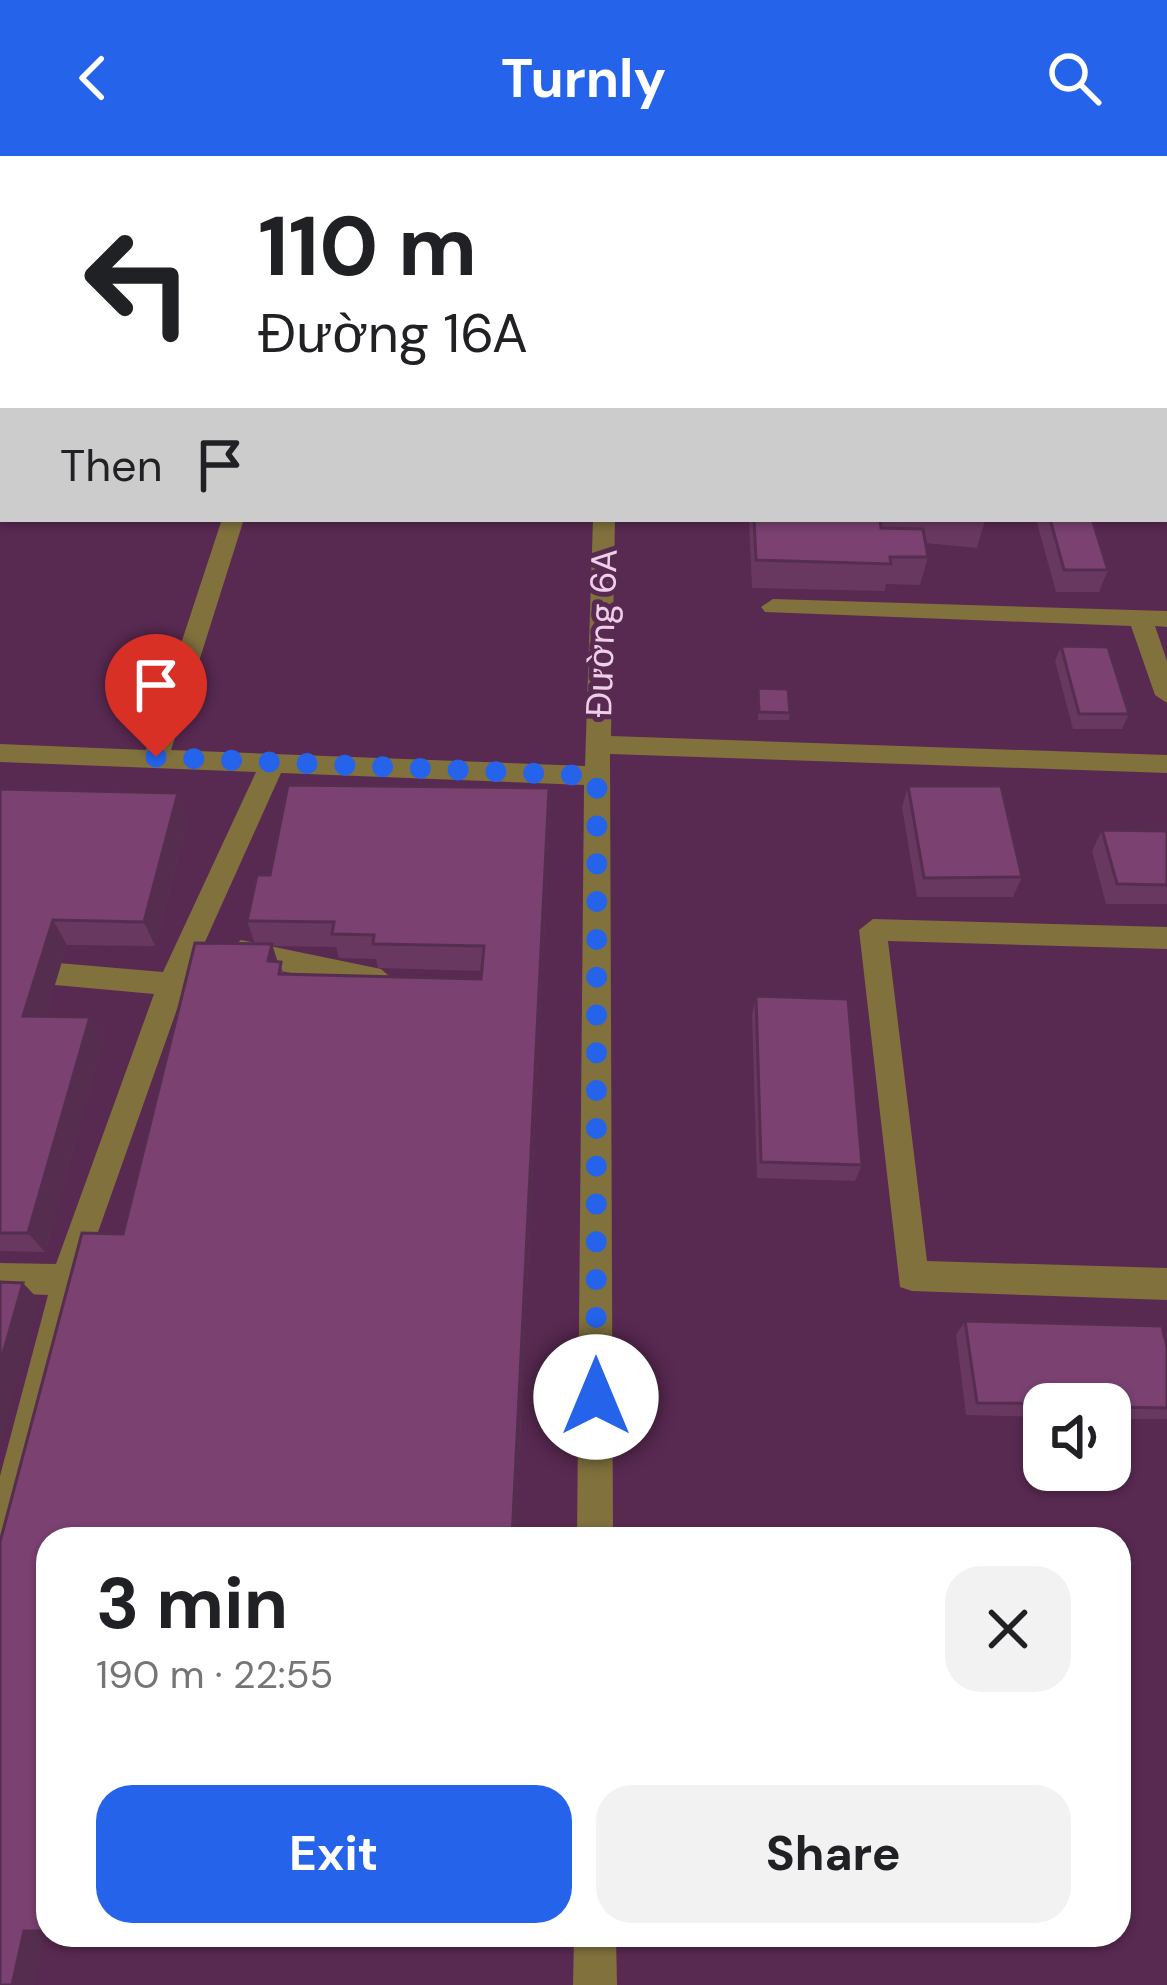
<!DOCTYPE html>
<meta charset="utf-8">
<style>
body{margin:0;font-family:"DM Sans",sans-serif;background:#f2f2f2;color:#202124;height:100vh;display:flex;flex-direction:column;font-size:45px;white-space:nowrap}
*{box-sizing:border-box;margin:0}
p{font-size:39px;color:#757577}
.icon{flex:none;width:66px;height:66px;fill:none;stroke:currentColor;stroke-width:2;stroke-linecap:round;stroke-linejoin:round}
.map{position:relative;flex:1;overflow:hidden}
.side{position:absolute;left:36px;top:1371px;width:1095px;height:420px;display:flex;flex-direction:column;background:#fff;border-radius:36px;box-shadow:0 3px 9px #0004}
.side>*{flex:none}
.banner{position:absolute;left:0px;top:0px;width:1167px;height:366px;box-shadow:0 3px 9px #0004;background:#fff;color:#202124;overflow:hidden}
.buttons{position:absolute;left:1023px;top:1227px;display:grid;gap:24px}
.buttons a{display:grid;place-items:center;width:108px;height:108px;border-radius:24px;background:#fff;box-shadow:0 3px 9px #0004;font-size:60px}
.pin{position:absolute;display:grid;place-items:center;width:102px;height:102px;color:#fff;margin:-123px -51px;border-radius:50% 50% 50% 0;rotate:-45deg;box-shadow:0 0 12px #0007}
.pin .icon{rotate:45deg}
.me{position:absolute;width:132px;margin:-66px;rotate:0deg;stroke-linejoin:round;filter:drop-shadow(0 0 9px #0008)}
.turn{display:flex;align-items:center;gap:42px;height:252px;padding:0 60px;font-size:54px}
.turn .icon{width:156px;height:156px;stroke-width:2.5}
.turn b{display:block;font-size:84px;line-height:102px}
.then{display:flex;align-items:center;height:114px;padding:0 60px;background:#0003;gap:24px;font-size:45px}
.round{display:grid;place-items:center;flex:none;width:126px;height:126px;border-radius:36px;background:#f2f2f2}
.summary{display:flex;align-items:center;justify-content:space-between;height:204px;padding:0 60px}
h1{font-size:72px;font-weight:700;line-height:90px}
.action{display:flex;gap:24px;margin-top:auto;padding:24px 60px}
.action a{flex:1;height:138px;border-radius:36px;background:#2563eb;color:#fff;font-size:48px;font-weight:700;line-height:138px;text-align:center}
.action a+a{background:#f2f2f2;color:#202124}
header{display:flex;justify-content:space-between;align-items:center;height:156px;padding:0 60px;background:#2563eb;color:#fff;font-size:54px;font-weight:700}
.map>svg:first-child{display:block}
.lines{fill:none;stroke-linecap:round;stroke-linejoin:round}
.minor{fill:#80713d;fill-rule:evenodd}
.wall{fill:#693861;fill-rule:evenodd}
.shaded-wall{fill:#552e4f}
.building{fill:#7a4171;stroke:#552e4f;stroke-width:3}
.route{stroke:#2563eb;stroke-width:21;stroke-dasharray:0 37.8}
.labels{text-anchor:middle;stroke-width:10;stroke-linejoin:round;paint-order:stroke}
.street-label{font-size:36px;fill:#edd0e7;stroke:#582951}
</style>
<header><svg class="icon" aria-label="back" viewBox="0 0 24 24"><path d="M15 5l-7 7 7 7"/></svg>Turnly<svg class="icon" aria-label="search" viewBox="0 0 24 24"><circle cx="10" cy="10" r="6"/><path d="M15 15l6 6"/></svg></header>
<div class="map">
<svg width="1167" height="1829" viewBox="0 0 1167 1829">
<rect width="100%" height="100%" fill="#582951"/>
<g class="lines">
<g class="minor">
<rect x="605" y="0" width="16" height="3"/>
<rect x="0" y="93" width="3" height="10"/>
<rect x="1164" y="165" width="3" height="12"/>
<rect x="0" y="266" width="3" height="12"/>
<polygon points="222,363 244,363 171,594 585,610 593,363 615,363 611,580 1167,599 1167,617 610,598 613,1383 577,1383 584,629 281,617 186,828 92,1093 19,1391 13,1404 0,1410 0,1320 48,1139 0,1137 0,1107 56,1108 154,838 0,824 0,802 163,816 256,616 0,606 0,588 146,594"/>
<polygon points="773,443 1167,455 1167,471 1155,470 1167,505 1167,547 1155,539 1131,470 765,456 761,451"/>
<polygon points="873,763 1167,771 1167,793 888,785 927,1105 1167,1112 1167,1144 912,1135 900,1131 859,774"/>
<polygon points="241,784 381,813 395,825 381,837 241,806 227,795"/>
<polygon points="574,1779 616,1779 617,1829 573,1829"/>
</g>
</g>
<g class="wall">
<polygon points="679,0 1167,0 1167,158 1164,158 1164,3 679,3"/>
<polygon points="749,363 985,363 985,364 977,392 925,387 928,401 920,429 886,428 885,435 752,432"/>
<polygon points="1036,363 1092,363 1108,414 1099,436 1056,436"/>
<polygon points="1061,490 1129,558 1122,573 1073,573 1055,505"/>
<polygon points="758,532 790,557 789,564 758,564"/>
<polygon points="908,630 1022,721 1013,741 917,741 902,651"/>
<path d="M549,632l1,26 -35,725 -470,392 -11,54 89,-751 132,-290 -8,-23 23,-46zM272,790l64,1 3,11 37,1 2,9 104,3 -1,8 -196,-5 -8,-12z"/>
<polygon points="0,633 188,663 155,790 67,789 45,861 90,861 103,884 45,1096 0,1095"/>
<polygon points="1102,674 1167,675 1167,748 1106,748 1092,695"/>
<polygon points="756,840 862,1009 855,1025 757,1022 752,859"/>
<polygon points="965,1165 1167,1191 1167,1263 1110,1263 1110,1248 1044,1248 1044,1261 966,1259 956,1179"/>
</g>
<g class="shaded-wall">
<polygon points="549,632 550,658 515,1383 512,1383"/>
<polygon points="178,637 188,663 155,790 144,766"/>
<polygon points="53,764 67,789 38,884 23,860"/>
<polygon points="272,788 280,813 268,805"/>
<polygon points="90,861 103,884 45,1096 28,1077"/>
<polygon points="23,1127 40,1145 0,1293 0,1208"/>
<polygon points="46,1772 34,1829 12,1829 24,1775"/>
</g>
<g class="building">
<polygon points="680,0 1167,0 1167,131 1164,131 1164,3 680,3"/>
<rect x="1164" y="234" width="3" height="19"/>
<polygon points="754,363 880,363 881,372 923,373 928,401 890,401 891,408 756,404"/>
<polygon points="1050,363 1092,363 1108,414 1064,414"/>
<polygon points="1061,490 1108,491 1129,558 1079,558"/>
<polygon points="758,532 788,533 790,557 759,556"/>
<polygon points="288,629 549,632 512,1383 48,1383 48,1775 24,1775 12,1829 0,1829 0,1386 82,1077 123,1078 195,787 272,788 268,805 281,806 279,818 481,823 484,790 373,788 374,779 332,778 334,766 247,765 257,719 270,719"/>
<polygon points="908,630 1001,630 1022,721 924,722"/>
<polygon points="0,633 178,637 144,766 53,764 23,860 90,861 28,1077 0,1077"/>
<polygon points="1102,674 1167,675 1167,729 1117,728"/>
<polygon points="756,840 848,843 862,1009 761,1006"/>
<polygon points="0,1126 23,1127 0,1208"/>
<polygon points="965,1165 1162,1170 1167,1191 1167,1252 1110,1251 1110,1248 977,1247"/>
<polygon points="254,1779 493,1779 493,1784"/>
</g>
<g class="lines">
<polyline class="route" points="156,601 597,620 596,1241"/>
</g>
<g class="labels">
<g class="street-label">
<text transform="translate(601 477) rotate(-88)" y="13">Đường 6A</text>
</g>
</g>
</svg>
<div class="buttons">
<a><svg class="icon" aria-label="sound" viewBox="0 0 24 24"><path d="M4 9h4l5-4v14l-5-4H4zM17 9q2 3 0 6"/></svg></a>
</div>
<div class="pin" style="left:156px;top:601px;background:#d93025"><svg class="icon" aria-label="arrive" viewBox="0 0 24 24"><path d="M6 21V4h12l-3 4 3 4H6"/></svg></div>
<svg class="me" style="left:596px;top:1241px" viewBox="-20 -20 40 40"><circle r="19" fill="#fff"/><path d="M0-13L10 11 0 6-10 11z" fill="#2563eb"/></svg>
<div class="banner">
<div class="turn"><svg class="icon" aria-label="left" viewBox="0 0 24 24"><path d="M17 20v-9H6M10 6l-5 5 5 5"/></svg><div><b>110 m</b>Đường 16A</div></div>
<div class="then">Then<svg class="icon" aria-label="arrive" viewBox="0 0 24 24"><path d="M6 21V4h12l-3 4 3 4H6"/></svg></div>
</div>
<section class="side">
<div class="summary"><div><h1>3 min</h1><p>190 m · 22:55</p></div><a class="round"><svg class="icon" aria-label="close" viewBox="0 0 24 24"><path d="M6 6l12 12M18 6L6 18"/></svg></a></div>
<div class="action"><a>Exit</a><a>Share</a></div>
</section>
</div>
